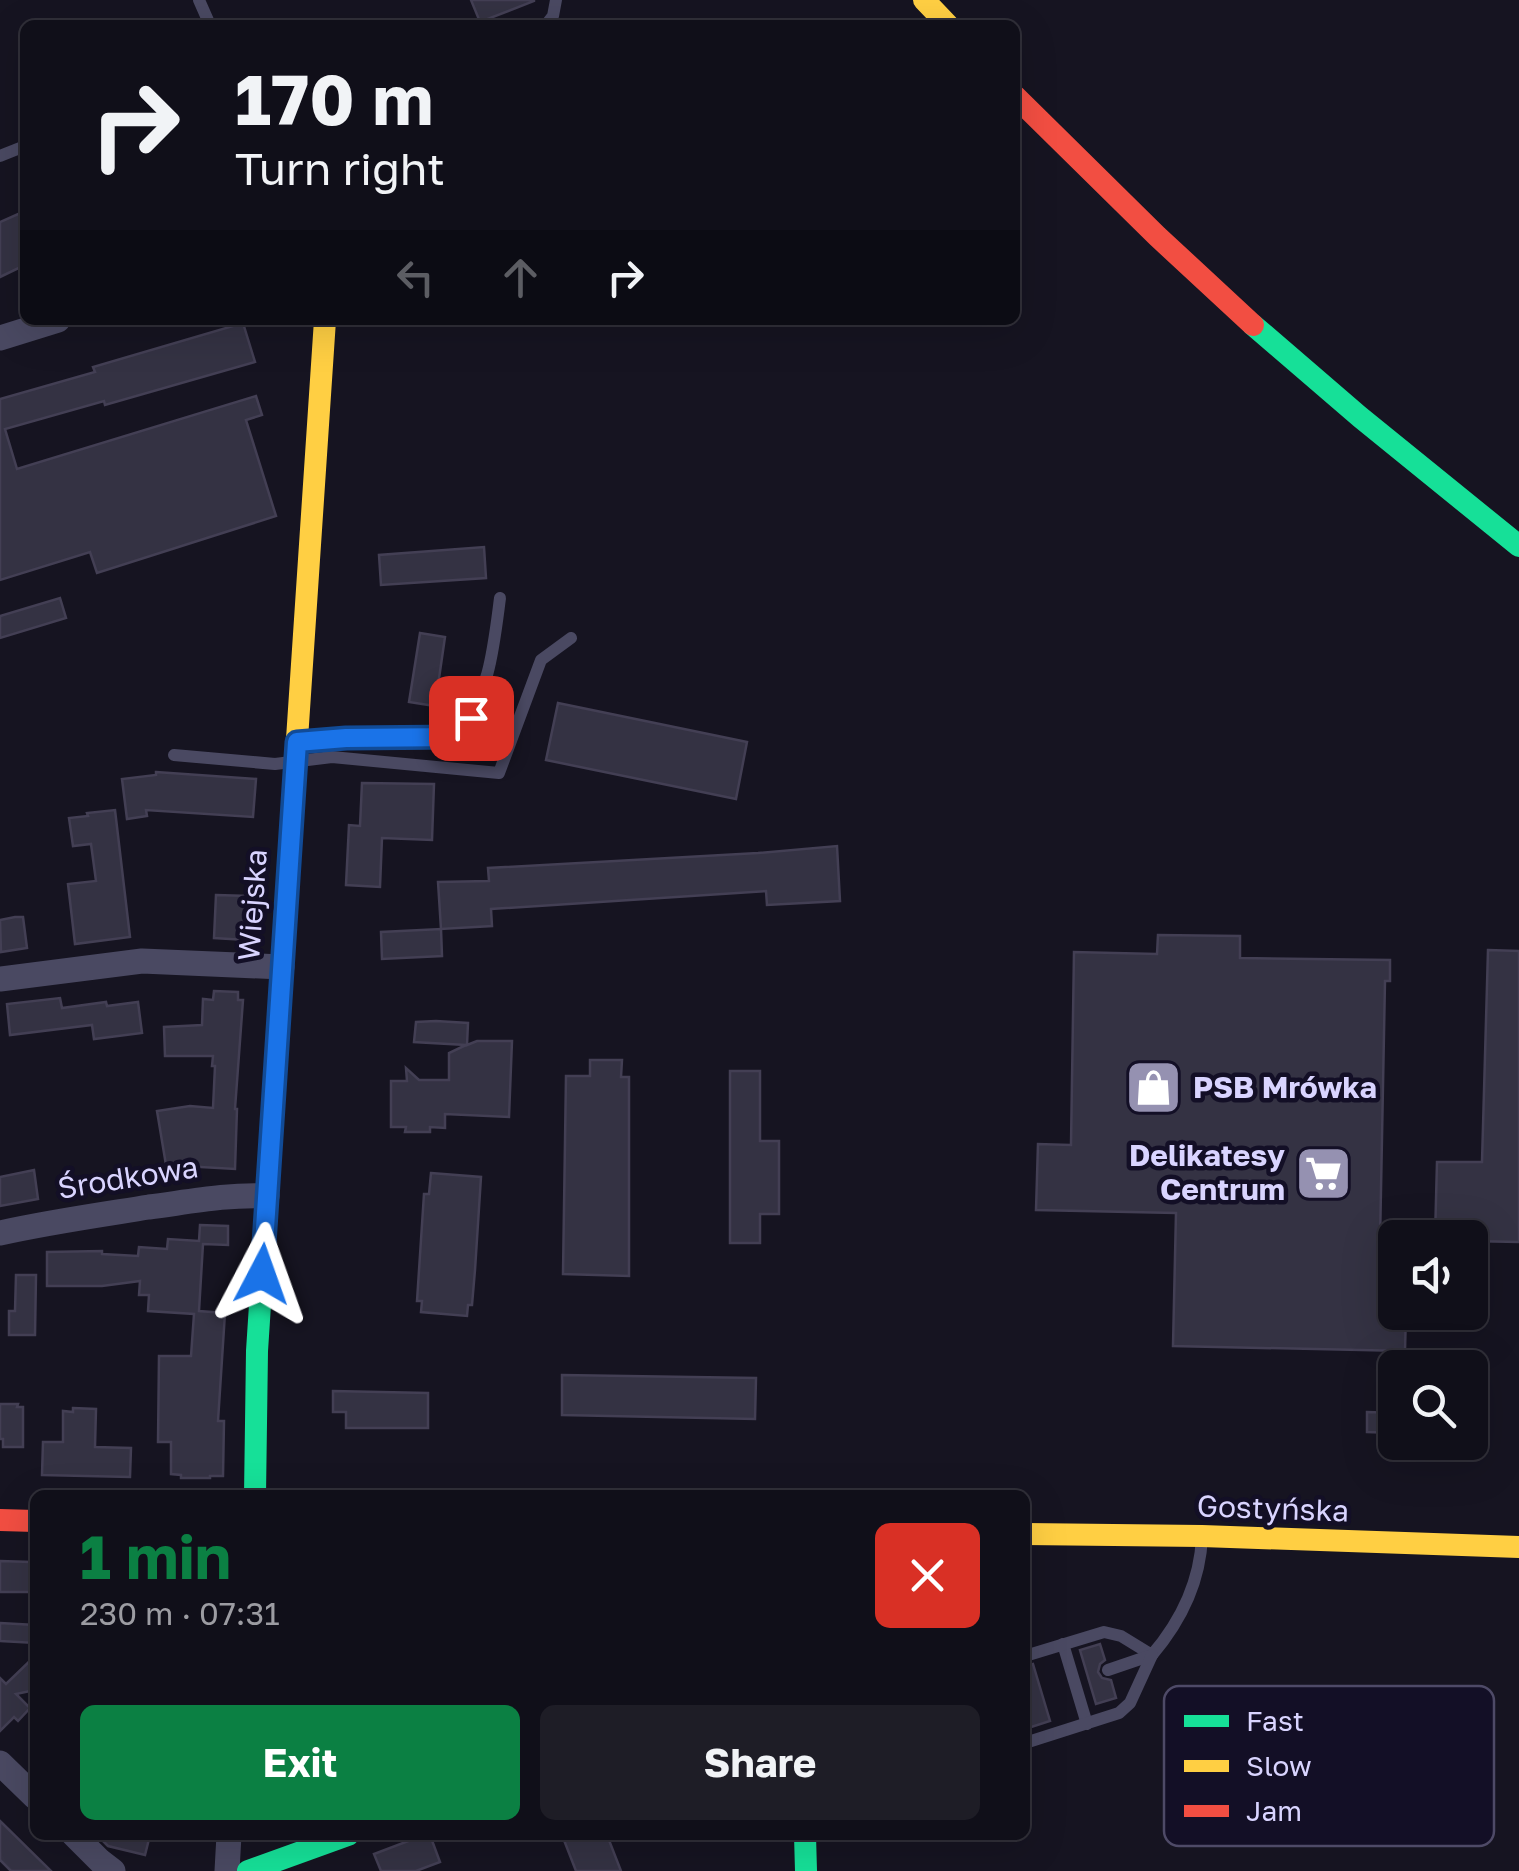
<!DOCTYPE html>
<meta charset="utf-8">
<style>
body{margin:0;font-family:"Golos Text",sans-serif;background:#1e1d26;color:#f1f3f6;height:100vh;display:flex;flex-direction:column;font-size:38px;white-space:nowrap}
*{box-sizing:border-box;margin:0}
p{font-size:32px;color:#9c9ca2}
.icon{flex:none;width:55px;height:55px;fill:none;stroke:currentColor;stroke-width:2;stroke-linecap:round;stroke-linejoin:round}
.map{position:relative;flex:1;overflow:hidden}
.details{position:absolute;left:30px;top:1490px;width:1000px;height:350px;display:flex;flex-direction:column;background:#100f19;border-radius:15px;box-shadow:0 10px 40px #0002,0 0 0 2px #302f38}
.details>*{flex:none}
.banner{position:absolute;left:20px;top:20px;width:1000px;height:305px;border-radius:15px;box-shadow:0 10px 40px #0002,0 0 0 2px #302f38;background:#100f19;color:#f1f3f6;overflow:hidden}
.tools{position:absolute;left:1378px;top:1220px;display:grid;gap:20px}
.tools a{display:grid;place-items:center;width:110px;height:110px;border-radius:15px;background:#100f19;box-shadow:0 10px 40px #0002,0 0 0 2px #302f38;font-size:50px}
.pin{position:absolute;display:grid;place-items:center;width:85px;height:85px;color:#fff;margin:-42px;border-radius:20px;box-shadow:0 5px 15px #0006}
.me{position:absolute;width:110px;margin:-55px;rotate:4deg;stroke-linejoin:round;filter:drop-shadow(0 0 8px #0008)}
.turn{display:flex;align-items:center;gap:35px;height:210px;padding:0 50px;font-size:45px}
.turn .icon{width:130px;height:130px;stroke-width:2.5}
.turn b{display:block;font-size:70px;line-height:85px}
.lanes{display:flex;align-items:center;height:95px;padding:0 50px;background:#0003;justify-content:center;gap:50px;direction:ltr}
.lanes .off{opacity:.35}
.round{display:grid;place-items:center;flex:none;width:105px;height:105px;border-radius:15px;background:#1e1d26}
.overview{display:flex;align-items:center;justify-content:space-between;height:170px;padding:0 50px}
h1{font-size:60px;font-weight:700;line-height:75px;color:#0b8043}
.button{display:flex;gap:20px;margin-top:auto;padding:20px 50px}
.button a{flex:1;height:115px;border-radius:15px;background:#0b8043;color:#fff;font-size:40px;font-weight:700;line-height:115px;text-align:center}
.button a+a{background:#1e1d26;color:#f1f3f6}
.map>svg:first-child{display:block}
.building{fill:#343243;stroke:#433f54;stroke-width:2.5}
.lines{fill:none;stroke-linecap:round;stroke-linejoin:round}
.lane{stroke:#4a4962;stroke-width:12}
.street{stroke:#4a4962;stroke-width:25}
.fast{stroke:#16e098;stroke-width:22}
.slow{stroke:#ffcf43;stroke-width:22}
.jam{stroke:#f24e42;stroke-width:22}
.route-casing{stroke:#114b97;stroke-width:25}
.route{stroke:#1a73e8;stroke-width:18}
.labels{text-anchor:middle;stroke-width:9;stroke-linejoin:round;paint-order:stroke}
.street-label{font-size:30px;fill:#d9d4ff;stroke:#130f26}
.poi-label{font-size:30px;font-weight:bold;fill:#d9d4ff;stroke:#130f26;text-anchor:start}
.key{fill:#130f26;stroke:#4e4a67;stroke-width:2.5}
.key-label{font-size:28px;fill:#d9d4ff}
</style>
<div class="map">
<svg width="1519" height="1871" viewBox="0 0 1519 1871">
<rect width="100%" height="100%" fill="#161421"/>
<g class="building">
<polygon points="471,0 534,0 534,1 480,22"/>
<polygon points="25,211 25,265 0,277 0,222"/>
<polygon points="243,323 255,362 105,405 104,401 5,429 17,469 256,396 262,415 246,420 276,516 97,573 90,552 0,580 0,399 95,372 93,367"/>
<polygon points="484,547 486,578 381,585 379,555"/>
<polygon points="60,598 66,618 0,638 0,616"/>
<polygon points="420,633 445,637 435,706 409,702"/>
<polygon points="558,703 747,742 736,799 546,760"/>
<polygon points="156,772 256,779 253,817 146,810 147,816 127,819 122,779 156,775"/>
<polygon points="362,783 434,784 432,840 382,838 380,887 346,885 349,825 360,826"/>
<polygon points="115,810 130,937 75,944 68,884 96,881 91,844 73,846 69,818 88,816 87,813"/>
<polygon points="837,846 840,901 767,905 766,891 491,909 492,926 441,929 438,882 489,881 488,868 758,853"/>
<polygon points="216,895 249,896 246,940 214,938"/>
<polygon points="15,917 23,917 27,948 1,952 0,920"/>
<polygon points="441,929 442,956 382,959 381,932"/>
<polygon points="1158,935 1240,936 1240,958 1390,960 1390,981 1385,981 1380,1242 1395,1243 1395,1312 1406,1312 1405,1351 1173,1346 1176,1213 1036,1210 1038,1144 1071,1145 1074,952 1157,954"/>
<polygon points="1488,950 1519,951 1519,1242 1470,1241 1470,1238 1435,1238 1437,1162 1482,1162"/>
<polygon points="214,991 238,992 238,1000 243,1000 235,1109 237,1109 235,1169 166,1165 157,1111 190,1106 213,1108 215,1066 212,1066 213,1056 165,1056 164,1027 202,1025 203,999 213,1000"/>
<polygon points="60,998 62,1008 106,1002 107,1006 138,1002 142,1033 94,1039 92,1025 10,1035 7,1004"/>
<polygon points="436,1021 468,1023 467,1045 477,1041 512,1041 509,1117 445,1114 445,1128 430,1127 430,1132 405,1132 406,1127 391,1127 391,1081 407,1081 406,1068 419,1080 449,1080 449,1053 466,1045 414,1042 416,1022"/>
<polygon points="590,1060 622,1060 621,1077 629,1077 629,1276 563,1274 566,1076 590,1076"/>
<polygon points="730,1071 760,1071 760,1141 779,1141 779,1214 760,1214 760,1243 730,1243"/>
<polygon points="34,1170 38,1199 0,1206 0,1177"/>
<polygon points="431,1173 481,1177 475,1270 472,1305 468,1305 467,1316 421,1312 422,1301 417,1301 424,1194 429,1194"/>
<polygon points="200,1225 228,1226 228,1245 203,1244 199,1311 225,1313 218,1421 224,1421 223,1476 210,1476 210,1478 181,1478 181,1475 171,1474 171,1442 158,1442 159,1356 191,1356 194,1314 148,1311 149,1295 139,1295 140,1281 102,1286 47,1286 47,1252 102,1251 102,1254 138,1256 139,1247 167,1249 168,1239 199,1241"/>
<polygon points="16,1275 36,1275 35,1335 9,1335 9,1311 15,1311"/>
<polygon points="562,1375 756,1378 755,1419 562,1415"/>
<polygon points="333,1391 428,1393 428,1428 346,1428 346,1412 333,1412"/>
<polygon points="0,1404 18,1404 17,1407 23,1407 23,1447 3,1447 3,1439 0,1439"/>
<polygon points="73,1408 96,1409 95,1447 131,1448 130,1477 42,1475 43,1442 63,1442 63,1411 73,1412"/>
<polygon points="1367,1412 1395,1413 1395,1433 1367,1432"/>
<polygon points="0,1561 31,1562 30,1592 0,1592"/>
<polygon points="0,1623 35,1625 35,1643 0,1641"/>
<polygon points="1100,1644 1105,1660 1100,1664 1098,1672 1102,1678 1111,1680 1116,1698 1096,1704 1080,1650"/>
<polygon points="35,1656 35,1690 16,1694 30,1708 18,1721 14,1717 0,1731 0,1678 6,1684"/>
<polygon points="1033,1664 1050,1721 1025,1729 1025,1666"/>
<polygon points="0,1821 51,1871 11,1871 0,1860"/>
<polygon points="97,1835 150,1835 145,1855 108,1846"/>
<polygon points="424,1835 430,1835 440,1862 416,1871 381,1871 374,1854"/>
<polygon points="562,1835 607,1835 621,1871 576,1871"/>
</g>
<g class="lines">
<g class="lane">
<polyline points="199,0 210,25"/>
<polyline points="546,25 553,16 556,0"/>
<polyline points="0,156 25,146"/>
<path d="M299,742l47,-4 112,-1c32,-48 35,-85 42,-139"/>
<polyline points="174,755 275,764 332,757 499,773 541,660 571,638"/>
<polyline points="1063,1644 1087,1724"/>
<path d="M1025,1656l79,-24 17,4 31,19c29,-34 48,-72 50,-118"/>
<polyline points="1108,1670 1152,1655"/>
<polyline points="1025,1743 1119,1713 1130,1703 1152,1655"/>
</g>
<g class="street">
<polyline points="0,338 58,320"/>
<polyline points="0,979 142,961 282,967"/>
<path d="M0,1233c49,-11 99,-18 149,-26 39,-5 78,-13 118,-11"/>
<polyline points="0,1763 35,1797"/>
<polyline points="74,1835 100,1861 113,1871"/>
<polyline points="227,1871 229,1835"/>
</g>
<g class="fast">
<polyline points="1253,325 1360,417 1519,546"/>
<polyline points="255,1495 257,1351 291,829"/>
<polyline points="805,1835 806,1871"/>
<polyline points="248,1871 348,1835"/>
</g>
<g class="slow">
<polyline points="924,0 948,25"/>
<polyline points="291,829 325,320"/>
<polyline points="1025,1534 1202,1536 1519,1547"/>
</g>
<g class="jam">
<polyline points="1015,96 1157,236 1253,325"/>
<polyline points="0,1520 35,1521"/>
</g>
</g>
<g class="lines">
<defs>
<polyline id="route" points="262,1274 297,742 346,738 458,737 471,718"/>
</defs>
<use href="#route" class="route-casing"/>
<use href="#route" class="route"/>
</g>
<defs>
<symbol id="shop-square" viewBox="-11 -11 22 22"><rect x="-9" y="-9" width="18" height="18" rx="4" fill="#9591b1" stroke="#130f26"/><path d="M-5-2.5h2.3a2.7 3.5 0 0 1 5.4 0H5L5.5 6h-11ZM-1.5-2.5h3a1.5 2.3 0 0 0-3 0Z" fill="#fff"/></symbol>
<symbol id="supermarket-square" viewBox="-11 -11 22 22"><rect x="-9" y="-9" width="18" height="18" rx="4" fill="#9591b1" stroke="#130f26"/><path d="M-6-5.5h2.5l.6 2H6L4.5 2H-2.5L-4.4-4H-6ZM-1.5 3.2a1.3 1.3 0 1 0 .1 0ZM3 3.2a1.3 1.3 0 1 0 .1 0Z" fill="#fff"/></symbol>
</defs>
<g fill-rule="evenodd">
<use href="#shop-square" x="1122" y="1056" width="63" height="63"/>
<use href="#supermarket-square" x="1292" y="1142" width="63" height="63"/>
</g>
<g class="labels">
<g class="street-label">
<text transform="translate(253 905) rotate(-86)" y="10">Wiejska</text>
<text transform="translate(128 1178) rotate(-9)" y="10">Środkowa</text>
<text transform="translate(1273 1509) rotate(2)" y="10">Gostyńska</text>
</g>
<g class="poi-label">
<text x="1193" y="1098">PSB Mrówka</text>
<text x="1285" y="1166" text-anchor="end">Delikatesy<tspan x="1285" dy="34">Centrum</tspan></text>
</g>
</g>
<rect x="1164" y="1686" width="330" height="160" rx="15" class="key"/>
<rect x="1184" y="1715" width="45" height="12" fill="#16e098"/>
<rect x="1184" y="1760" width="45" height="12" fill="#ffcf43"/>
<rect x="1184" y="1805" width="45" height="12" fill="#f24e42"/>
<g class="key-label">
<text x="1246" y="1731">Fast</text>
<text x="1246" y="1776">Slow</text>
<text x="1246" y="1821">Jam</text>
</g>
</svg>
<div class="tools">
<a><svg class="icon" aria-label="sound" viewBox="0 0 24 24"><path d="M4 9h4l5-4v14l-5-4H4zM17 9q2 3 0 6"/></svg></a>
<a><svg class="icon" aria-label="search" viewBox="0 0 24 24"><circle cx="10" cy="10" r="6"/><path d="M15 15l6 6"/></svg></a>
</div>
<div class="pin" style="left:471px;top:718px;background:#d93025"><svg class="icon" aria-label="arrive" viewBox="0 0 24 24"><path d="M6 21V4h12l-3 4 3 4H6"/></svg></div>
<svg class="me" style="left:262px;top:1274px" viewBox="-20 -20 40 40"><path d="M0-17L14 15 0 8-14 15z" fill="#1a73e8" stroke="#fff" stroke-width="4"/></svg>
<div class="banner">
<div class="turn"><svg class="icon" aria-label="right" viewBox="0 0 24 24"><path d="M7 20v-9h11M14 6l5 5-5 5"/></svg><div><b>170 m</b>Turn right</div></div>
<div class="lanes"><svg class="icon off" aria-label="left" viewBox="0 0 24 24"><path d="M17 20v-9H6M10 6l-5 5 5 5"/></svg><svg class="icon off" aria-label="ahead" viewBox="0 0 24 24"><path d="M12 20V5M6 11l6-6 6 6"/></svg><svg class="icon" aria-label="right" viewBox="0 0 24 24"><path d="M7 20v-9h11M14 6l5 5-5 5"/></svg></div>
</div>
<section class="details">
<div class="overview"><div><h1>1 min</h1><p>230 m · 07:31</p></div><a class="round" style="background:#d93025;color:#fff"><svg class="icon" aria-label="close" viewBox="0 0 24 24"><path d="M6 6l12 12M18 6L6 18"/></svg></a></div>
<div class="button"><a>Exit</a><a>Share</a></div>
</section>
</div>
